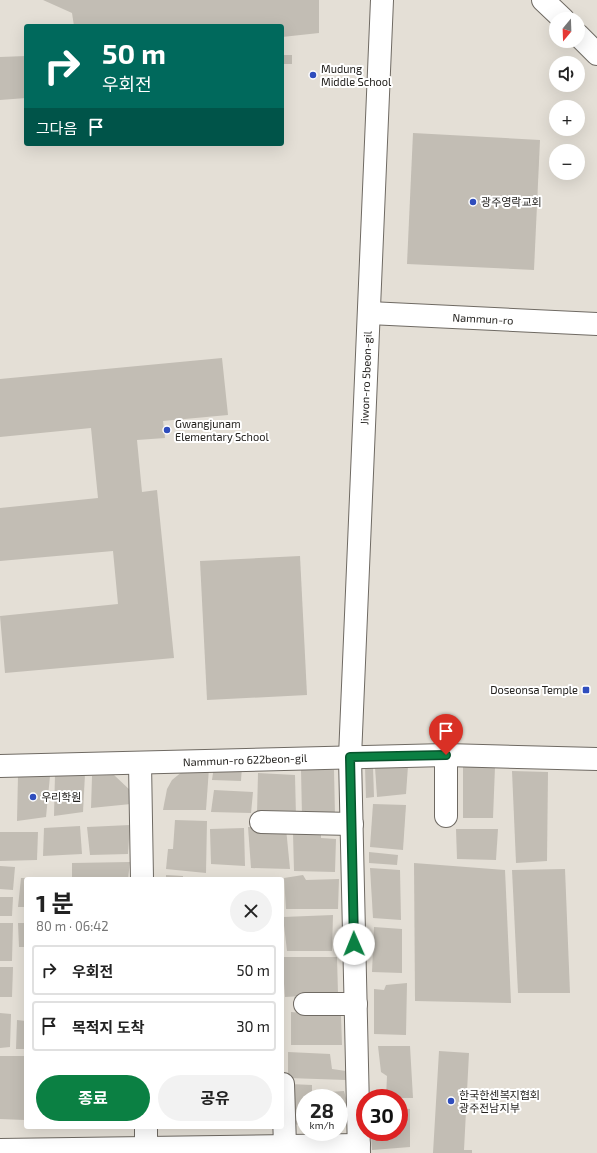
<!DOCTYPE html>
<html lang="ko">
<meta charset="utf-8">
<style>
body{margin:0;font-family:"Exo 2","Noto Sans KR",sans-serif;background:#f2f2f2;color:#222;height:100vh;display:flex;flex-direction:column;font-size:15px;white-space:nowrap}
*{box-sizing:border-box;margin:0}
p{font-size:13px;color:#767676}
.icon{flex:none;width:22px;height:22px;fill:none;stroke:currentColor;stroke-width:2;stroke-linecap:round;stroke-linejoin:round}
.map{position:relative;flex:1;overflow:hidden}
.sheet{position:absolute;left:24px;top:877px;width:260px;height:252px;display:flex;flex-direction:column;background:#fff;border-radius:4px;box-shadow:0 4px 16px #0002}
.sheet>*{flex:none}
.top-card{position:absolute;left:24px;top:24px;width:260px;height:122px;border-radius:4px;box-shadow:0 4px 16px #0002;background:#00695c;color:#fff;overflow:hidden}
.needle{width:26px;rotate:199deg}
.tools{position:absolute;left:549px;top:12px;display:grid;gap:8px}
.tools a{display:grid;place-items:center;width:36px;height:36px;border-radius:50%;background:#fff;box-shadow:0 4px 16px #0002;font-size:20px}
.speed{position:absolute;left:296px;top:1089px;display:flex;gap:8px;font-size:20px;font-weight:700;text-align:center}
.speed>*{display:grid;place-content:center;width:52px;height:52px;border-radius:50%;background:#fff;box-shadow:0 4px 16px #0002;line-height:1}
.speed small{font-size:10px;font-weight:400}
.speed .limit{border:6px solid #d22;background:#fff;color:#111}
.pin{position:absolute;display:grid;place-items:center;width:34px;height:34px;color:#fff;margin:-41px -17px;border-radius:50% 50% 50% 0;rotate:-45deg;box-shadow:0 0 4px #0007}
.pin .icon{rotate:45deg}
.me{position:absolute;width:44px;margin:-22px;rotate:359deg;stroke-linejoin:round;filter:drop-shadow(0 0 3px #0008)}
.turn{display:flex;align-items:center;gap:14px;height:84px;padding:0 12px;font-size:18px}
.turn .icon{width:52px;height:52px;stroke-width:2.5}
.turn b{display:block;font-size:28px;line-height:34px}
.then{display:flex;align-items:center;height:38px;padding:0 12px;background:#0003;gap:8px;font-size:15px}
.round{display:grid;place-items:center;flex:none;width:42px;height:42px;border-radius:21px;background:#f2f2f2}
.overview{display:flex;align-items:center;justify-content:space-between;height:68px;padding:0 12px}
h1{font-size:24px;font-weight:700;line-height:30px}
.button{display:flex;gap:8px;margin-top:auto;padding:8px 12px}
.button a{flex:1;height:46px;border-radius:24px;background:#0b8043;color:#fff;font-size:16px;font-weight:700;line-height:46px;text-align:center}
.button a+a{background:#f2f2f2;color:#222}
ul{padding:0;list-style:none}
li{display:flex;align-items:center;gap:12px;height:50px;margin:0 8px 6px;padding:0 4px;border:2px solid #e0e0e0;border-radius:4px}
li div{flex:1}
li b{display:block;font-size:15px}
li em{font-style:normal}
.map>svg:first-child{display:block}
.building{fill:#c2bdb4}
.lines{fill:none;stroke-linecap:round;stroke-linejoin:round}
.minor-casing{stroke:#6f6a63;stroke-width:24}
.minor{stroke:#fff;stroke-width:22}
.route-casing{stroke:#07532c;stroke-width:10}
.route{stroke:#0b8043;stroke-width:7}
.poi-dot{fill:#2f4dbd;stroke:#fff;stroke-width:1.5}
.labels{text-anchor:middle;stroke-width:4;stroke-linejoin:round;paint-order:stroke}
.poi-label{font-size:11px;fill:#23211e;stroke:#fff;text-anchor:start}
.street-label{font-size:11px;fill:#23211e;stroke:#fff}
</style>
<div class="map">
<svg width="597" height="1153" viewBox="0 0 597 1153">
<rect width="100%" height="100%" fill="#e4dfd6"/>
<g class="building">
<polygon points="43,0 319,0 319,33 282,37 282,26 74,26 72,13"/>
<rect x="282" y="55" width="10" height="9"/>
<polygon points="26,56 26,98 0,100 0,57"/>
<polygon points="413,133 540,140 534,270 407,264"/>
<polygon points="222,358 228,415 163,421 165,438 137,440 142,492 157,490 174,658 5,673 0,616 118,604 113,551 0,561 0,508 98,498 91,428 0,437 0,379"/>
<polygon points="300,556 307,695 207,700 200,561"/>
<polygon points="214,766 242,766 241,781 212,780"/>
<polygon points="408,766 406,794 377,797 375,767"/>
<polygon points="365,767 373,767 374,797 366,798"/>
<polygon points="463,767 495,767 493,818 463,818"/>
<polygon points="209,768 206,810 163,810 167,789 172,780 183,771"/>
<polygon points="301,769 334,770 335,816 302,817"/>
<polygon points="512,771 548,772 547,861 516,863"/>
<polygon points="258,773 295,775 296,817 257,814"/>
<polygon points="55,774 85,774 83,812 54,816"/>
<polygon points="18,775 50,776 46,817 17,821"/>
<polygon points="114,775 132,792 131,804 91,808 92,776"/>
<polygon points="214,790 253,792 251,813 211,812"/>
<polygon points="373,804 406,805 403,850 370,847"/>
<polygon points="175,820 207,821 206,873 166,869 168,849 173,849"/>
<polygon points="130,825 128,854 90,855 87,827"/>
<polygon points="80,826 82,854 43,856 44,828"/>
<polygon points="248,827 286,828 290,869 251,868"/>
<polygon points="244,828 245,866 211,864 210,829"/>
<polygon points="456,829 498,829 496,860 457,859"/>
<polygon points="321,831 321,838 336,839 335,872 294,871 293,833"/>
<polygon points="0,832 38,832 37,860 0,861"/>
<polygon points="369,852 398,855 397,865 369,863"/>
<polygon points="130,862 128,879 72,879 72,863"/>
<polygon points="414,863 505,870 511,1003 415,1001"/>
<polygon points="0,866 15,867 13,890 0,889"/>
<polygon points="370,868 400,870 401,920 373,918"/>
<polygon points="565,869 570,993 518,993 512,870"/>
<polygon points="166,875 183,876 183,879 166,879"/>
<polygon points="303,875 306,880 339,879 338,909 286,909 284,878"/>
<polygon points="21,878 26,878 26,907 18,907"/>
<polygon points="0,897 13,897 12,916 0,916"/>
<polygon points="333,915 332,951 287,951 283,917"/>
<polygon points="0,923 13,923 12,961 0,961"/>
<polygon points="18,923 26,923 26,947 19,947"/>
<polygon points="374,927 402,929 402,973 372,972"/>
<polygon points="282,957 337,957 338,994 285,997"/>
<polygon points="0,967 13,967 12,997 0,997"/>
<polygon points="407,983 406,1035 374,1034 374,989 384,990 386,985"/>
<polygon points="291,1012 341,1016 342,1045 291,1045"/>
<polygon points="0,1013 11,1014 10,1047 0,1048"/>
<polygon points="17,1020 26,1021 26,1049 16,1049"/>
<polygon points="378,1046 410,1046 413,1098 386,1098 387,1076 381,1072"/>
<polygon points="439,1051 469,1053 464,1150 472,1150 472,1153 433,1153"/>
<polygon points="288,1052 330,1054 332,1069 346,1071 346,1080 288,1078"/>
<polygon points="0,1056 25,1056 25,1120 0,1119"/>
<polygon points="290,1084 312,1085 312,1093 344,1091 347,1102 339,1109 339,1098 305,1098 305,1124 289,1125"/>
<polygon points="399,1108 410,1109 410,1147 372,1150 371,1135 373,1135 373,1132 399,1132"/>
</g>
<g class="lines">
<defs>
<g id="minor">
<polyline points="543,0 563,19"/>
<polyline points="578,35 597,54"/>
<polyline points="369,313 597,324"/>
<polyline points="140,763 142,879"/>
<polyline points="0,766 446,755 597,759"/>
<polyline points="446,816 446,755"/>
<polyline points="261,822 352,824"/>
<polyline points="305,1004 356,1004"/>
<polyline points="283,1084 285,1146"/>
<polyline points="146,1127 146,1153"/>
<polyline points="0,1150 359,1145"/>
<polyline points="359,1153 350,757 382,0"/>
</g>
</defs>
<use href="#minor" class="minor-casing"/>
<use href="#minor" class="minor"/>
</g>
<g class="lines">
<defs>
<polyline id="route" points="354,944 350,757 446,755"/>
</defs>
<use href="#route" class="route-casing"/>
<use href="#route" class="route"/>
</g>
<g class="poi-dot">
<circle cx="313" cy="75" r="4"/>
<circle cx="473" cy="202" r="4"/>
<circle cx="167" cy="430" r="4"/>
<rect x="582" y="686" width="8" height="8" rx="2"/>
<circle cx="33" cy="797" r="4"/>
<circle cx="451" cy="1101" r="4"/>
</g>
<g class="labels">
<g class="poi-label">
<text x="321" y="73">Mudung<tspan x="321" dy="13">Middle School</tspan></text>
<text x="481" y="206">광주영락교회</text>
<text x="175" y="428">Gwangjunam<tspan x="175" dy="13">Elementary School</tspan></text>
<text x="578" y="694" text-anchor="end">Doseonsa Temple</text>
<text x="41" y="801">우리학원</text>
<text x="459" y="1099">한국한센복지협회<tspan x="459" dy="13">광주전남지부</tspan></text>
</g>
<g class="street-label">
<text transform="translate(483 319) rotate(3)" y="4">Nammun-ro</text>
<text transform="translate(366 378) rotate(-88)" y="4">Jiwon-ro 5beon-gil</text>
<text transform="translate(245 760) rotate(-2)" y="4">Nammun-ro 622beon-gil</text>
</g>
</g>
</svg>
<div class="tools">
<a><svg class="needle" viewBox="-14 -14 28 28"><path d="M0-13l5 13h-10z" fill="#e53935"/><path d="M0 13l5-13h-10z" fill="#767676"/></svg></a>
<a><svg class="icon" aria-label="sound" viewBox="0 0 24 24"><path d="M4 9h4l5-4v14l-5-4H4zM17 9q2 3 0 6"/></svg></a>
<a>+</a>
<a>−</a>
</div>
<div class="speed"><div>28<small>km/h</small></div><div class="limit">30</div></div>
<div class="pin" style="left:446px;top:755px;background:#d93025"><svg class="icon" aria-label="arrive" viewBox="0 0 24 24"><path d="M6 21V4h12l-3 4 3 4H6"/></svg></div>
<svg class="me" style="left:354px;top:944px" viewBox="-20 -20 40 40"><circle r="19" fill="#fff"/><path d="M0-13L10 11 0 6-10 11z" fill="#0b8043"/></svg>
<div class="top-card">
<div class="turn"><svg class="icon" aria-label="right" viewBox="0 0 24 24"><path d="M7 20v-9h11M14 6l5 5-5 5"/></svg><div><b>50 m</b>우회전</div></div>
<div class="then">그다음<svg class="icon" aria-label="arrive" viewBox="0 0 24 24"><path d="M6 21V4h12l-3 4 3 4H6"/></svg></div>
</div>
<section class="sheet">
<div class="overview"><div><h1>1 분</h1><p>80 m · 06:42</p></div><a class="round"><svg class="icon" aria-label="close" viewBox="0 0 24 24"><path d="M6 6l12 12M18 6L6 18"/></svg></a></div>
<ul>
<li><svg class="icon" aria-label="right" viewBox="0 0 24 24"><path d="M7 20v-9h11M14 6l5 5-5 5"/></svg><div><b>우회전</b></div><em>50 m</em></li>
<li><svg class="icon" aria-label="arrive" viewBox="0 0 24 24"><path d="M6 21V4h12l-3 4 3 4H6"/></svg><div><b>목적지 도착</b></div><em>30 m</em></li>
</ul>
<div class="button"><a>종료</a><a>공유</a></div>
</section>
</div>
